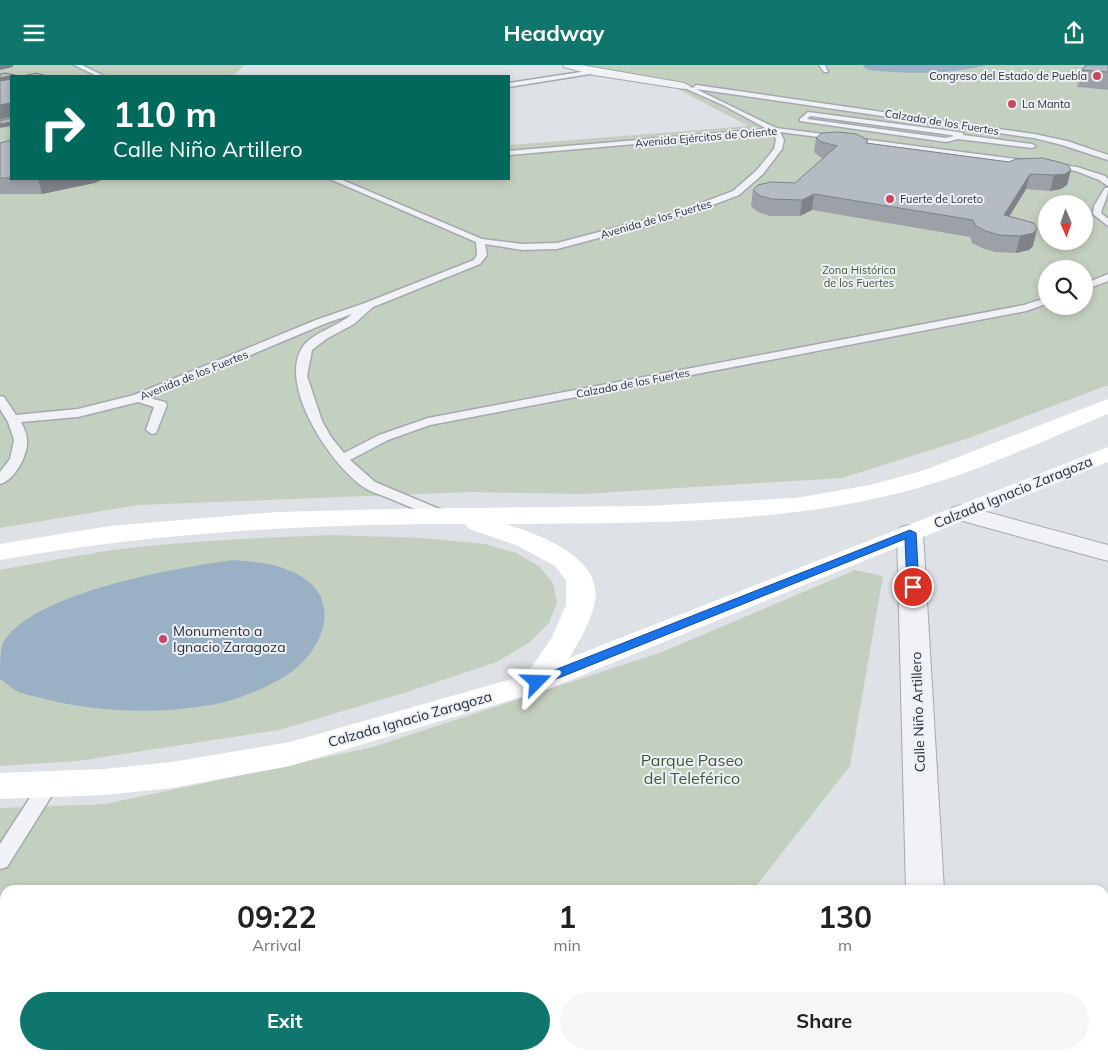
<!DOCTYPE html>
<meta charset="utf-8">
<style>
body{margin:0;font-family:Mulish,sans-serif;background:#f6f6f6;color:#222;height:100vh;display:flex;flex-direction:column;font-size:19px;white-space:nowrap}
*{box-sizing:border-box;margin:0}
p{font-size:16px;color:#767676}
.icon{flex:none;width:28px;height:28px;fill:none;stroke:currentColor;stroke-width:2;stroke-linecap:round;stroke-linejoin:round}
.map{position:relative;flex:1;overflow:hidden}
.drawer{position:absolute;left:0px;top:820px;width:1109px;height:175px;display:flex;flex-direction:column;background:#fff;border-radius:15px 15px 0 0;box-shadow:0 2px 8px #0003}
.drawer>*{flex:none}
.guide{position:absolute;left:10px;top:10px;width:500px;height:105px;border-radius:0px;box-shadow:0 2px 8px #0003;background:#00695c;color:#fff;overflow:hidden}
.needle{width:32px;rotate:178deg}
.buttons{position:absolute;left:1038px;top:130px;display:grid;gap:10px}
.buttons a{display:grid;place-items:center;width:55px;height:55px;border-radius:50%;background:#fff;box-shadow:0 2px 8px #0003;font-size:25px}
.pin{position:absolute;display:grid;place-items:center;width:42px;height:42px;color:#fff;margin:-21px;border:2px solid #fff;border-radius:50%;box-shadow:0 1px 5px #0007}
.me{position:absolute;width:55px;margin:-28px;rotate:68deg;stroke-linejoin:round;filter:drop-shadow(0 0 4px #0008)}
.turn{display:flex;align-items:center;gap:18px;height:105px;padding:0 20px;font-size:22px}
.turn .icon{width:65px;height:65px;stroke-width:2.5}
.turn b{display:block;font-size:35px;line-height:42px}
.eta{display:flex;justify-content:space-evenly;align-items:center;height:85px;text-align:center}
.eta b{font-size:30px;font-weight:700;line-height:35px}
.primary-button{display:flex;gap:10px;margin-top:auto;padding:10px 20px}
.primary-button a{flex:1;height:58px;border-radius:30px;background:#0f766e;color:#fff;font-size:20px;font-weight:700;line-height:58px;text-align:center}
.primary-button a+a{background:#f6f6f6;color:#222}
header{display:flex;justify-content:space-between;align-items:center;height:65px;padding:0 20px;background:#0f766e;color:#fff;font-size:22px;font-weight:700}
.map>svg:first-child{display:block}
.green{fill:#c4d0bf;fill-rule:evenodd}
.water{fill:#9ab1c5}
.lines{fill:none;stroke-linecap:round;stroke-linejoin:round}
.service-casing{stroke:#a4a9b1;stroke-width:3}
.minor-casing{stroke:#a4a9b1;stroke-width:2}
.service{fill:#f0f2f5;fill-rule:evenodd}
.minor{fill:#f0f2f5;fill-rule:evenodd}
.secondary{fill:#fff;fill-rule:evenodd}
.wall{fill:#9ca1a8}
.shaded-wall{fill:#7f8388}
.building{fill:#b5bbc3;stroke:#7f8388}
.route{fill:#1a73e8;stroke:#114b97}
.poi-dot{fill:#c74860;stroke:#edf0f4;stroke-width:2}
.labels{text-anchor:middle;stroke-width:4;stroke-linejoin:round;paint-order:stroke}
.far-poi-label{font-size:11px;fill:#28303d;stroke:#edf0f4;text-anchor:start}
.far-street-label{font-size:11px;fill:#28303d;stroke:#edf0f4}
.far-park-label{font-size:11px;fill:#3e5836;stroke:#edf0f4}
.street-label{font-size:14px;fill:#28303d;stroke:#edf0f4}
.poi-label{font-size:14px;fill:#28303d;stroke:#edf0f4;text-anchor:start}
.near-park-label{font-size:16px;fill:#3e5836;stroke:#edf0f4}
</style>
<header><svg class="icon" aria-label="menu" viewBox="0 0 24 24"><path d="M4 6h16M4 12h16M4 18h16"/></svg>Headway<svg class="icon" aria-label="share" viewBox="0 0 24 24"><path d="M12 15V3M7 8l5-5 5 5M5 13v7h14v-7"/></svg></header>
<div class="map">
<svg width="1108" height="995" viewBox="0 0 1108 995">
<rect width="100%" height="100%" fill="#dee2e7"/>
<g class="green">
<path d="M0,0h245l-13,11h-221v103h498v-34l239,-19 -91,-48 -61,-9 -12,-4h512l-18,22 30,3v295l-139,53 -127,40 -259,16 -111,-2 -334,13 -138,23zM1046,139h38v37h-38zM1046,204h38v37h-38z"/>
<path d="M334,470l87,3 64,6 31,9 23,13 14,17 4,19 -8,21 -19,19 -33,20 -93,31 -125,37 -201,31 -78,5v-196c49,-9 98,-19 147,-24 62,-6 125,-9 187,-11z"/>
<polygon points="855,505 883,511 850,701 753,825 5,825 5,990 624,990 620,995 0,995 0,743 105,739 373,682 662,587"/>
</g>
<g class="water">
<path d="M864,0h122c-37,10 -79,9 -117,5l-6,-3z"/>
<path d="M233,495c21,2 43,3 62,13 50,24 29,78 -8,102 -23,14 -51,26 -77,30 -56,10 -118,7 -173,-8 -7,-2 -16,-3 -22,-7 -5,-3 -10,-8 -15,-11 0,-11 0,-25 2,-34 25,-52 178,-78 231,-85z"/>
</g>
<g class="lines">
<defs>
<g id="service">
<polygon points="74,0 82,0 104,11 97,11"/>
<polygon points="819,0 825,0 828,7 824,7"/>
<polygon points="594,5 596,8 509,22 509,18"/>
<path d="M684,19l9,4 3,-3 338,49 33,7 41,14v5l-46,-15 -28,-7 -338,-49 80,39 301,39 28,9 3,3v7l-9,-6 -23,-9 -296,-39 4,8 -2,9 -19,25 -24,21 -50,19 -132,35 -35,1 -37,-6 2,11 -7,9 -107,43 -19,17 -28,15 -14,11 -5,26 15,45 9,16 13,16 35,-18 49,-17 596,-113 22,-7v6l-20,7 -596,114 -42,15 -38,20 25,22 74,31 2,3 -2,3h-10c-18,-7 -35,-15 -53,-22 -7,-3 -15,-5 -21,-9 -33,-21 -87,-102 -63,-140 9,-15 37,-22 50,-34l-28,10 -175,74 16,4 2,3 -11,28 -4,1 -6,-4 8,-23 -16,-5 -60,15 -57,5c3,6 6,12 6,19 1,14 -13,40 -27,43v-12l10,-13 4,-19 -6,-18 -8,-13v-13l4,1 12,18 62,-6 56,-14 182,-75 49,-17 109,-43 3,-5 -1,-13 -146,-63h10l142,60 40,5 35,-1 126,-33 50,-19 24,-21 17,-21 2,-9 -3,-8 -264,23v-4l258,-22 -44,-24 -41,-18v-2z"/>
<path d="M808,47l143,19 12,2v2l69,9 4,2 -4,2 -74,-9 -12,3 -146,-21v-2zM810,51l141,19 3,1 -8,2 -139,-19z"/>
<path d="M1105,123h3c0,10 -5,16 -7,25l7,6v7l-15,-12 1,-8z"/>
<polygon points="1108,209 1108,216 1084,225 1084,219"/>
<polygon points="49,712 56,714 59,719 7,802 0,804 0,779 42,714"/>
</g>
<g id="minor">
<polygon points="563,0 581,0 684,18 690,21 684,24 594,10 564,2"/>
<polygon points="961,440 1108,480 1108,496 952,453 948,448 952,443"/>
<polygon points="910,460 919,462 923,468 944,825 906,825 897,468 901,462"/>
<rect x="911" y="990" width="44" height="5"/>
</g>
</defs>
<use href="#service" class="service-casing"/>
<use href="#minor" class="minor-casing"/>
<use href="#service" class="service"/>
<use href="#minor" class="minor"/>
<path class="secondary" d="M1108,334v15c-66,27 -132,59 -201,77 -130,34 -267,32 -401,33 34,11 101,34 88,82 -5,19 -15,36 -25,52l539,-211v15l-560,227 -258,77 -118,22 -68,7 -104,4v-26l104,-4 68,-7 118,-20 236,-67 25,-36 15,-34v-24l-11,-15 -39,-21 -47,-16 -4,-5c-156,0 -311,8 -465,36v-16l110,-18 168,-14 111,-3 256,-3 151,-8 74,-13 52,-14z"/>
</g>
<g class="wall">
<polygon points="1108,0 1108,25 1077,22 1082,5"/>
<polygon points="816,73 868,75 867,78 1071,105 1067,120 1061,124 1050,126 1026,124 1010,151 1033,181 1029,185 1016,188 995,187 982,183 972,178 970,172 812,145 800,151 770,151 758,147 751,141 753,125 795,118 823,93 820,92 814,87"/>
<polygon points="11,75 11,114 104,114 94,118 42,129 0,129 0,78"/>
</g>
<g class="shaded-wall">
<polygon points="0,0 13,0 13,2 0,5"/>
<polygon points="15,10 16,11 11,11 11,21 0,24 0,13"/>
<polygon points="11,38 11,52 0,55 0,40"/>
<polygon points="11,57 11,61 0,63 0,59"/>
<polygon points="1071,105 1067,120 1061,124 1050,126 1054,110"/>
<polygon points="1030,109 1026,124 1000,166 1004,150"/>
<polygon points="38,114 104,114 94,118 42,129"/>
<polygon points="814,129 812,145 800,151 802,135"/>
<polygon points="1037,164 1033,181 1029,185 1016,188 1020,171"/>
</g>
<g class="building">
<polygon points="1086,0 1108,0 1108,7 1082,5"/>
<polygon points="5,8 15,10 0,13 0,9"/>
<polygon points="36,8 47,11 23,11"/>
<polygon points="11,14 11,38 0,40 0,16"/>
<polygon points="11,53 11,57 0,59 0,56"/>
<polygon points="839,67 856,69 868,75 866,78 1009,97 1016,94 1042,93 1059,97 1068,100 1071,105 1065,109 1054,110 1030,109 1004,150 1034,158 1037,164 1034,168 1020,171 999,170 986,166 976,161 973,155 814,129 802,135 772,134 760,131 753,125 758,120 771,117 795,118 837,81 822,77 816,73 822,68"/>
<polygon points="11,75 11,113 0,113 0,78"/>
</g>
<polygon class="route" points="910,465 916,468 919,522 917,525 909,525 907,522 905,474 541,620 532,620 530,617 532,614"/>
<g class="poi-dot">
<circle cx="1097" cy="11" r="5"/>
<circle cx="1012" cy="39" r="5"/>
<circle cx="890" cy="134" r="5"/>
<circle cx="163" cy="574" r="5"/>
</g>
<g class="labels">
<g class="far-poi-label">
<text x="1087" y="15" text-anchor="end">Congreso del Estado de Puebla</text>
<text x="1022" y="43">La Manta</text>
<text x="900" y="138">Fuerte de Loreto</text>
</g>
<g class="far-street-label">
<text transform="translate(942 57) rotate(9)" y="4">Calzada de los Fuertes</text>
<text transform="translate(706 72) rotate(-5)" y="4">Avenida Ejércitos de Oriente</text>
<text transform="translate(656 154) rotate(-16)" y="4">Avenida de los Fuertes</text>
<text transform="translate(194 310) rotate(-22)" y="4">Avenida de los Fuertes</text>
<text transform="translate(633 318) rotate(-11)" y="4">Calzada de los Fuertes</text>
</g>
<g class="far-park-label">
<text x="859" y="209">Zona Histórica<tspan x="859" dy="13">de los Fuertes</tspan></text>
</g>
<g class="street-label">
<text transform="translate(1013 427) rotate(-22)" y="5">Calzada Ignacio Zaragoza</text>
<text transform="translate(918 647) rotate(-92)" y="5">Calle Niño Artillero</text>
<text transform="translate(410 654) rotate(-16)" y="5">Calzada Ignacio Zaragoza</text>
</g>
<g class="poi-label">
<text x="173" y="571">Monumento a<tspan x="173" dy="16">Ignacio Zaragoza</tspan></text>
</g>
<g class="near-park-label">
<text x="692" y="701">Parque Paseo<tspan x="692" dy="18">del Teleférico</tspan></text>
</g>
</g>
</svg>
<div class="buttons">
<a><svg class="needle" viewBox="-14 -14 28 28"><path d="M0-13l5 13h-10z" fill="#e53935"/><path d="M0 13l5-13h-10z" fill="#767676"/></svg></a>
<a><svg class="icon" aria-label="search" viewBox="0 0 24 24"><circle cx="10" cy="10" r="6"/><path d="M15 15l6 6"/></svg></a>
</div>
<div class="pin" style="left:913px;top:522px;background:#d93025"><svg class="icon" aria-label="arrive" viewBox="0 0 24 24"><path d="M6 21V4h12l-3 4 3 4H6"/></svg></div>
<svg class="me" style="left:537px;top:617px" viewBox="-20 -20 40 40"><path d="M0-17L14 15 0 8-14 15z" fill="#1a73e8" stroke="#fff" stroke-width="4"/></svg>
<div class="guide">
<div class="turn"><svg class="icon" aria-label="right" viewBox="0 0 24 24"><path d="M7 20v-9h11M14 6l5 5-5 5"/></svg><div><b>110 m</b>Calle Niño Artillero</div></div>
</div>
<section class="drawer">
<div class="eta">
<div><b>09:22</b><p>Arrival</p></div>
<div><b>1</b><p>min</p></div>
<div><b>130</b><p>m</p></div>
</div>
<div class="primary-button"><a>Exit</a><a>Share</a></div>
</section>
</div>
